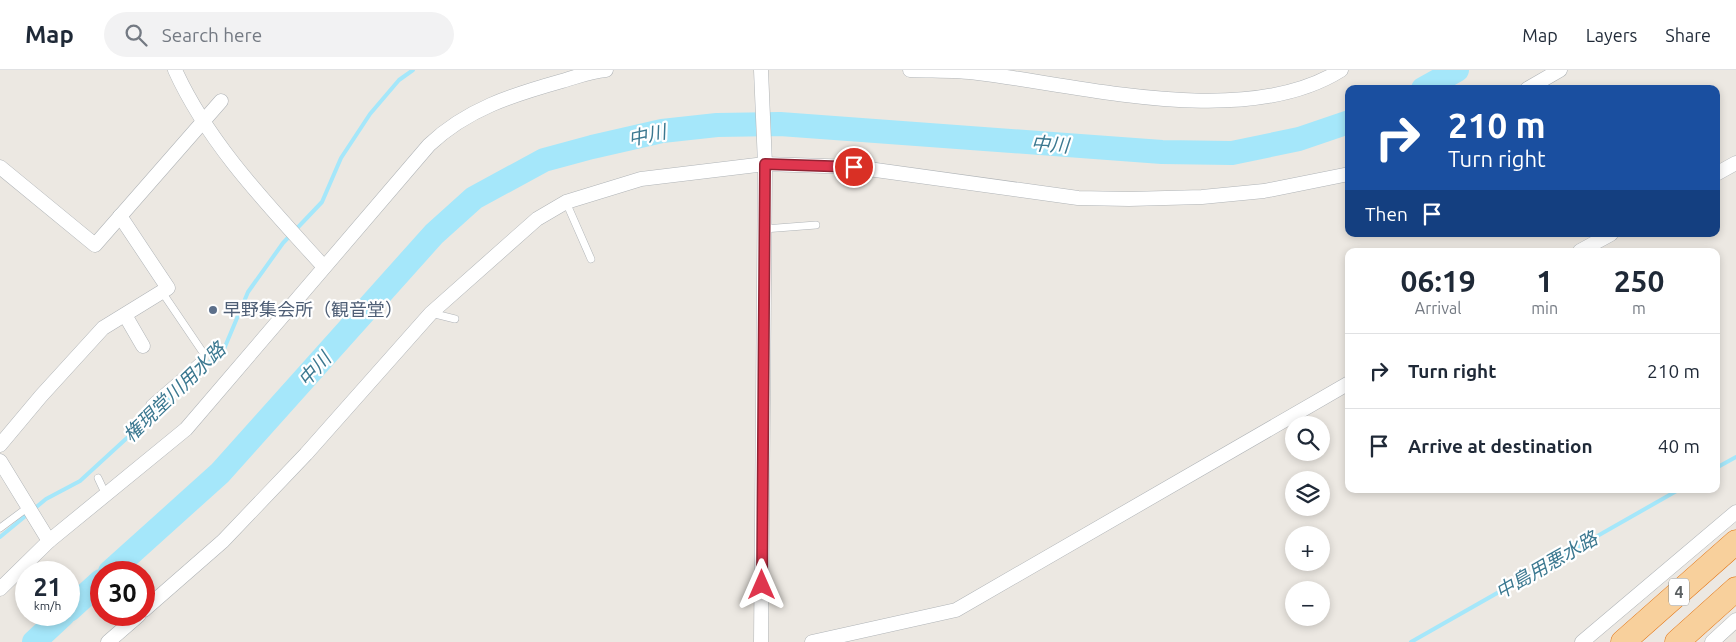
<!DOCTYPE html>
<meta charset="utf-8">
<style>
body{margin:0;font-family:Ubuntu,"Noto Sans JP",sans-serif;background:#f2f2f3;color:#1f2937;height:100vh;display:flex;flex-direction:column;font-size:19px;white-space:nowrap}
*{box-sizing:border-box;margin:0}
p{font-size:16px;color:#747a83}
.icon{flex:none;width:28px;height:28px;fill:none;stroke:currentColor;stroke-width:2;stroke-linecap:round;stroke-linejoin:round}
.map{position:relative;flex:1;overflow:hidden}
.panel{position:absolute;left:1345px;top:178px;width:375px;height:245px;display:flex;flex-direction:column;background:#fff;border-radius:10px;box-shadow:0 2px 8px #0003}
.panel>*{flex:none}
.banner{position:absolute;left:1345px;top:15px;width:375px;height:152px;border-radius:10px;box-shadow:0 2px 8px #0003;background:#1a4fa0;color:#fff;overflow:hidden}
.buttons{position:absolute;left:1285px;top:346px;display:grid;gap:10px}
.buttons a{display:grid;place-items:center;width:45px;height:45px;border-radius:50%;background:#fff;box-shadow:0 2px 8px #0003;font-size:25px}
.speed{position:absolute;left:15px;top:491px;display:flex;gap:10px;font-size:25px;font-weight:700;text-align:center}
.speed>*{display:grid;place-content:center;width:65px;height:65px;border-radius:50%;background:#fff;box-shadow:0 2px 8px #0003;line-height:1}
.speed small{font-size:12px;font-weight:400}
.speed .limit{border:8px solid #d22;background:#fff;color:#111}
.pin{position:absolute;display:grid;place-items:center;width:42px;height:42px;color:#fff;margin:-21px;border:2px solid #fff;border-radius:50%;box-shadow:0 1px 5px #0007}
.me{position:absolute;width:55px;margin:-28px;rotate:0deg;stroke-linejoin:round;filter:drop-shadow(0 0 4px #0008)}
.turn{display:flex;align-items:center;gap:18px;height:105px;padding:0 20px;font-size:22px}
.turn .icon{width:65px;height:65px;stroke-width:2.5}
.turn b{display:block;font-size:35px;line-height:42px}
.then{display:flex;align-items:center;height:48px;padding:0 20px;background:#0003;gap:10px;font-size:19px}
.eta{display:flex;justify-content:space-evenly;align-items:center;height:85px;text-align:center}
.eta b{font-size:30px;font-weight:700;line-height:35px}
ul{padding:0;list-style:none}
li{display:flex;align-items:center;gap:15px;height:75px;padding:0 20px;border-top:1px solid #e0e1e3}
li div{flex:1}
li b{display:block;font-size:19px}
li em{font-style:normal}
header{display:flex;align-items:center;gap:30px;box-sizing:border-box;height:70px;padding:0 25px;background:#fff;border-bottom:1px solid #e0e1e3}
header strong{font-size:24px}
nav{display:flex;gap:28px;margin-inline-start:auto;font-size:18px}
.search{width:350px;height:45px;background:#f2f2f3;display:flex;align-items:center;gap:12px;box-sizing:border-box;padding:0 18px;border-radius:28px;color:#747a83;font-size:19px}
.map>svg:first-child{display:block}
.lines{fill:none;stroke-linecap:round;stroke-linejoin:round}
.stream{stroke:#a5e7fa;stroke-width:4}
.river{stroke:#a5e7fa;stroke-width:24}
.service-casing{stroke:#b0b4b7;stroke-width:8}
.minor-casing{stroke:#b0b4b7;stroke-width:15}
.trunk-casing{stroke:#e2700d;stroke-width:25}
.service{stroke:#fff;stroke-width:7}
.minor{stroke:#fff;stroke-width:14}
.trunk{stroke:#f8d09c;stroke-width:24}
.route-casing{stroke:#912333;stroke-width:12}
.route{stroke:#df364e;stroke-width:9}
.service-dot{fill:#5c6f8a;stroke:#fff;stroke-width:2}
.labels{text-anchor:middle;stroke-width:4.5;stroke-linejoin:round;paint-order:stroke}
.shield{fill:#fff;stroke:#8c9091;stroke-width:1}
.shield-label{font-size:16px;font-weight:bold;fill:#5b6062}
.service-label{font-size:18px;fill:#4e5e75;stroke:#fff;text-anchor:start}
.water-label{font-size:19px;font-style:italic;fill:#3b7890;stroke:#fff}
</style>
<header>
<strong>Map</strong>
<div class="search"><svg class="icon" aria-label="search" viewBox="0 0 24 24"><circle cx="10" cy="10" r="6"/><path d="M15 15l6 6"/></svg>Search here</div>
<nav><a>Map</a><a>Layers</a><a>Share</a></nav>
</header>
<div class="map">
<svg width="1736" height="572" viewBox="0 0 1736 572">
<rect width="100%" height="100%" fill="#ece8e2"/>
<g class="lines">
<g class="stream">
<polyline points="1716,398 1736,387"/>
<polyline points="0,467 46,429 80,411 224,279 248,222 283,173 322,132 341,88 370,44 399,10 413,0"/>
<polyline points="1411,572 1680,419"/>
</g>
<g class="river">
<polyline points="1423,19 1457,0"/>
<polyline points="110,502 220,403 434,164 474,128 544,90 592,77 662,61 717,55 780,54 1162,82 1232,83 1299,69 1349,52"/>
<polyline points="69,540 101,511"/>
<polyline points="34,572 63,545"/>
</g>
<defs>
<g id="service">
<polyline points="566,132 591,189"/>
<polyline points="764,159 816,155"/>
<polyline points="431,243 455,249"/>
<polyline points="150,334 203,288 204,284 162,222"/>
<polyline points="98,408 106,425"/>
<polyline points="0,458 27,438"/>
</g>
<g id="minor">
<path d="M175,0c34,75 95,137 149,197"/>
<polyline points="761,0 765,94 761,572"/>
<path d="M910,0c22,1 46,0 68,3 106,13 268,57 363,-3"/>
<polyline points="1527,19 1560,0"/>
<polyline points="0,97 95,175 221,31"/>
<polyline points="1716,104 1736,93"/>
<polyline points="1580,181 1611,164"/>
<polyline points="125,245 143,276"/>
<polyline points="0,375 41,326 103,258 168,218 120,146"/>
<polyline points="0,391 49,471"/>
<path d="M0,519l49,-48 137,-112 243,-284c38,-36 83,-50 133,-64 14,-4 29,-10 44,-11"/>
<polyline points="144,540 223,471 306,384 431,243 537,149 566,132 641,109 765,94 854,97 1078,128 1129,129 1202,127 1264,121 1349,104"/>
<polyline points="108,572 139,545"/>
<polyline points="812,572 956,540 1349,313"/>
<polyline points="1582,572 1736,442"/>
<polyline points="1712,572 1736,550"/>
</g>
<g id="trunk">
<polyline points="1623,572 1736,472"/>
<polyline points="1677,572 1736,519"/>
</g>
</defs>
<use href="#service" class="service-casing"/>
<use href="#minor" class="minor-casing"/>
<use href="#trunk" class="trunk-casing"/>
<use href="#service" class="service"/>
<use href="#minor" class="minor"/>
<use href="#trunk" class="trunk"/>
</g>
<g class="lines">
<defs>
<polyline id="route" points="762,515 765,94 854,97"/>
</defs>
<use href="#route" class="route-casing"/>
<use href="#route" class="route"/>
</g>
<circle class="service-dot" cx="213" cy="240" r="5"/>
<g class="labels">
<rect class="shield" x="1669" y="508.5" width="20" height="27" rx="4"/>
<g class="shield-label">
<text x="1679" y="528">4</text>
</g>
<g class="service-label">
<text x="223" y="246">早野集会所（観音堂）</text>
</g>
<g class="water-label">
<text transform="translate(647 65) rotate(-12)" y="7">中川</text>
<text transform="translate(1050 74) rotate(4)" y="7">中川</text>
<text transform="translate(314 299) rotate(-48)" y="7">中川</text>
<text transform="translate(174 322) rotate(-44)" y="7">権現堂川用水路</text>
<text transform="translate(1546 495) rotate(-30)" y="7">中島用悪水路</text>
</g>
</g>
</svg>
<div class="buttons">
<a><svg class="icon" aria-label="search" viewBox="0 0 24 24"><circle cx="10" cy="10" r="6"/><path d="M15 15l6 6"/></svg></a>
<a><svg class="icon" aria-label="layers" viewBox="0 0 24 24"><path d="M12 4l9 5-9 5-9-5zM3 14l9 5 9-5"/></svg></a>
<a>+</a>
<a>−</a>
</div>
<div class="speed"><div>21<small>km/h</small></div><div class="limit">30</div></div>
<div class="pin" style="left:854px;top:97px;background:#d93025"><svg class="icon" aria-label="arrive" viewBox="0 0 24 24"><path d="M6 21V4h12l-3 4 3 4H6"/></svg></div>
<svg class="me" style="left:762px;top:515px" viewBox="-20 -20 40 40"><path d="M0-17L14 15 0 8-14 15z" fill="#df364e" stroke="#fff" stroke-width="4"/></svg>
<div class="banner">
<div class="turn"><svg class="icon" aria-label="right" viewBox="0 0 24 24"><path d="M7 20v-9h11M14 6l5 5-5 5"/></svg><div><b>210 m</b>Turn right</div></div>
<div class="then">Then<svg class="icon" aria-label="arrive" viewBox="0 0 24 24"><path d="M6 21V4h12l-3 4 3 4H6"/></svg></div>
</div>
<section class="panel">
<div class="eta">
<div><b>06:19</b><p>Arrival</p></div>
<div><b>1</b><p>min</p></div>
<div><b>250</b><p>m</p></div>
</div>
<ul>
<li><svg class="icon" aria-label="right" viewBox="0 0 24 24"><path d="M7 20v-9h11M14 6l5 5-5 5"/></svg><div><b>Turn right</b></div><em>210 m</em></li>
<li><svg class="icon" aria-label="arrive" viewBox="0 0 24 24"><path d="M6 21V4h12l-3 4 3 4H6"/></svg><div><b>Arrive at destination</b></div><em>40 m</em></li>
</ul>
</section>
</div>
